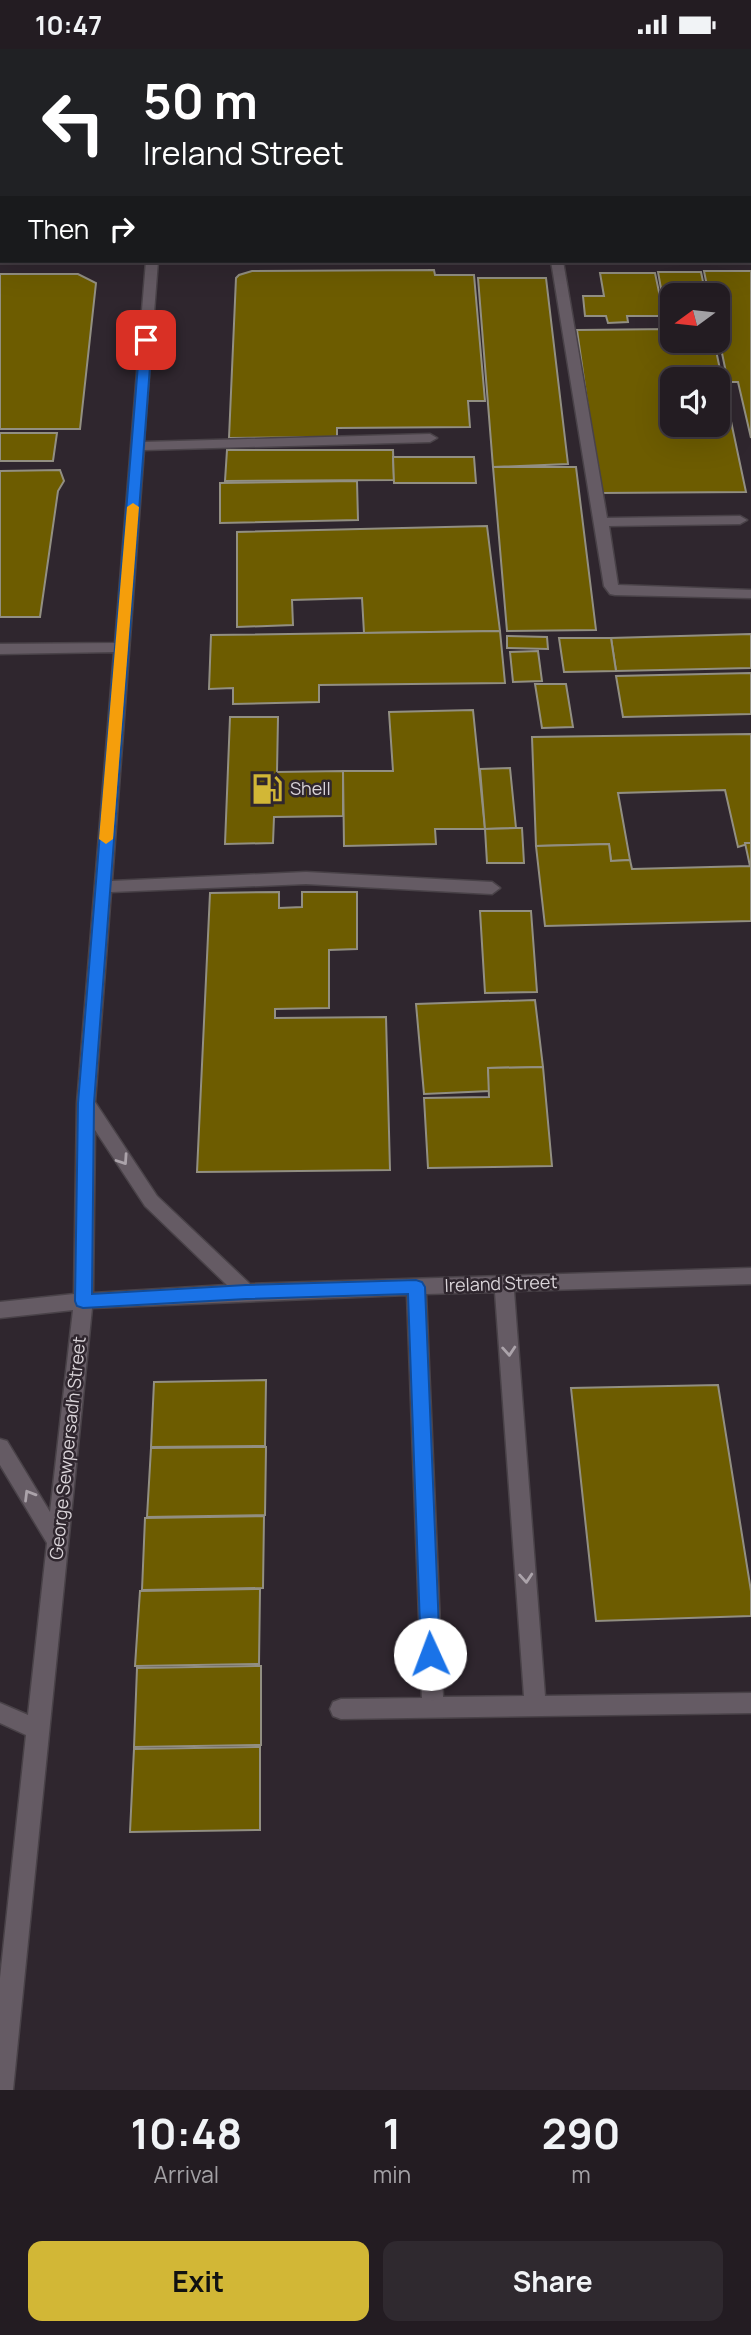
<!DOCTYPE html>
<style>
body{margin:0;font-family:Manrope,sans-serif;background:#2f292f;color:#f1f3f6;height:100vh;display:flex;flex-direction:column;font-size:26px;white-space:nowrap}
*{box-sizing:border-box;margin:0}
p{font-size:23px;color:#a3a1a5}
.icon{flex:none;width:38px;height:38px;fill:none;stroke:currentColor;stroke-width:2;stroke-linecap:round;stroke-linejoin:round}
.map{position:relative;height:2041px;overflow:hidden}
.drawer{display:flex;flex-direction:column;background:#231c22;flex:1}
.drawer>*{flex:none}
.guide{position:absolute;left:0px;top:0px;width:752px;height:214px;box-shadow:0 7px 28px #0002,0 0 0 2px #403a40;background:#202124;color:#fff;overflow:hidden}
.needle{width:46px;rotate:255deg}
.fabs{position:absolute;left:660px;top:234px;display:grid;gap:14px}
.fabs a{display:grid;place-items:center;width:70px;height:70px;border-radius:14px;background:#231c22;box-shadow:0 7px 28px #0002,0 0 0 2px #403a40;font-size:35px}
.pin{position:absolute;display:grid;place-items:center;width:60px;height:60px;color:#fff;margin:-30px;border-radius:14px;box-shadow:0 4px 10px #0006}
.me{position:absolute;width:77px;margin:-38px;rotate:358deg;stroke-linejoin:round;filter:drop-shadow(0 0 5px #0008)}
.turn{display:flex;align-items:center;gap:24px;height:147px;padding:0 28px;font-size:32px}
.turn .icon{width:91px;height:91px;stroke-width:2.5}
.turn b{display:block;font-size:49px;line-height:60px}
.then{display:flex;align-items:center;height:66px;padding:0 28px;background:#0003;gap:14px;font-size:26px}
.eta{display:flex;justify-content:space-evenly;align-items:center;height:119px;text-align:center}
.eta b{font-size:42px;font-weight:700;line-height:49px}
.cta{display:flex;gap:14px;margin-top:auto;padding:14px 28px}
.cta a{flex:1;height:80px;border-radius:14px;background:#d2b736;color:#111;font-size:28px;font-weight:700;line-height:80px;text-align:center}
.cta a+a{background:#2f292f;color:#f1f3f6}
.status{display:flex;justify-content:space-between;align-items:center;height:49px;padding:0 35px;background:#231c22;direction:ltr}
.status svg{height:19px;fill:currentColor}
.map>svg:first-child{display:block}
.building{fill:#6d5c00;stroke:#928f82;stroke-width:2;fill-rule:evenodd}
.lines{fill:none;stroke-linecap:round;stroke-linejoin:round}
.minor-casing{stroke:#494248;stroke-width:3}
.minor{fill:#655b64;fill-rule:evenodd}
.oneway{stroke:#aba3aa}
.route{fill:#1a73e8;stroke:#114b97;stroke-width:2}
.slow{fill:#f59e0b}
.labels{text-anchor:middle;stroke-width:5;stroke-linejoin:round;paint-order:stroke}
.poi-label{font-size:18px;fill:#d9d3d8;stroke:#2f262e;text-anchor:start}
.street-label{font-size:18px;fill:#d9d3d8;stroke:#2f262e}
</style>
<div class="status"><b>10:47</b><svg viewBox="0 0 49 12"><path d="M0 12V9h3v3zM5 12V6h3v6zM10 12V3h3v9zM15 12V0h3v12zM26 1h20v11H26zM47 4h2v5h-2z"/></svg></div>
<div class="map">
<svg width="751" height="2041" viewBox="0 0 751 2041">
<rect width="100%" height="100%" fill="#2f262e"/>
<g class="building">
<polygon points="0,0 126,0 2,2 0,9"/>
<polygon points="328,0 501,0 502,2 328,2"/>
<polygon points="434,221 435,226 474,226 485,352 468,352 470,378 337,379 337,388 229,389 236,229 239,226 252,222"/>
<polygon points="704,222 751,222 751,389 738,333 728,333 718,285 718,247 709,247"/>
<polygon points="658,223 701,223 706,247 672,247 672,278 668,278"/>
<polygon points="600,224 655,224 664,267 627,267 628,273 608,274 606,267 585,267 583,247 604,247"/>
<polygon points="0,225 78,225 96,234 80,380 0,380"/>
<polygon points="478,229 546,229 568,415 493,418"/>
<path d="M672,280v12h42l32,151 -146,1 -23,-163zM672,331h46v45h-46z"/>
<polygon points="0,384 57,384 53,412 0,412"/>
<polygon points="227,401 393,401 394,431 225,432"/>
<polygon points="393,408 474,408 476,434 394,434"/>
<polygon points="493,418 576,418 596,581 507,582"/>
<polygon points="60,421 64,432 58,442 40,568 0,568 0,422"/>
<polygon points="357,432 358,471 220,474 220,434"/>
<polygon points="487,477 500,582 364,584 362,549 292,551 293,576 237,578 237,483"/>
<polygon points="500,582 505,634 319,636 319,653 233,655 233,639 209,640 211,586"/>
<polygon points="751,585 751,619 616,622 611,589"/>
<polygon points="507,587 547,588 548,600 507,599"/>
<polygon points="559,589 611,589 616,622 564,623"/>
<polygon points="538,602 542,632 513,633 510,603"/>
<polygon points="751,624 751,665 623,668 616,627"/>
<polygon points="535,635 566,635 573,678 542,679"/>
<polygon points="473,661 485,780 435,780 436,795 344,797 343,722 393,722 389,663"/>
<polygon points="230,668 278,668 277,723 343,722 343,767 274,768 273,794 225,795"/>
<polygon points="751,685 751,794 738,798 725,741 618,744 630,811 611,812 609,795 536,797 532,688"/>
<polygon points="510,719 516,779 485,780 480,720"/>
<polygon points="516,779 522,779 524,814 487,814 485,780"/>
<polygon points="745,794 751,794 751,872 545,877 536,797 609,795 611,812 630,811 632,820 750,817"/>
<polygon points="279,843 279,859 302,858 302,843 357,843 357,900 329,901 329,959 275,960 275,969 386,968 390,1121 197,1123 210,844"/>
<polygon points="480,862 531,862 537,943 485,944"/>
<polygon points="535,951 543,1018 488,1019 490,1042 424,1045 416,955"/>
<polygon points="543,1018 552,1117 428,1119 424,1049 489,1048 488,1019"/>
<polygon points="266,1331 265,1397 151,1398 154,1333"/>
<polygon points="718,1336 751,1542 751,1567 596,1572 571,1339"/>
<polygon points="266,1398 265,1466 147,1468 151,1399"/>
<polygon points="264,1467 263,1539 142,1541 145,1469"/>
<polygon points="260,1540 259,1615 135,1617 140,1542"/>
<polygon points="261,1617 261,1696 134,1698 137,1619"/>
<polygon points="260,1698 260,1781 130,1783 134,1700"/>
</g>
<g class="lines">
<defs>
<g id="minor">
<rect x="169" y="0" width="10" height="2"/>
<polygon points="551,0 561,0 562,2 552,2"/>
<polygon points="651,0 661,0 662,2 652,2"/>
<polygon points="681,0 691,0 692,2 682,2"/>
<rect x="0" y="184" width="2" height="8"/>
<path d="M146,212h12l-14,181 286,-8 7,4 -7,4 -286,8 -32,431 194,-9 186,10 8,6 -8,6 -186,-10 -195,8 -16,210 62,94 93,88 501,-16v16l-237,7 31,405 206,-3v20l-410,6 -8,-3 -3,-7 3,-7 8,-3 81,-1 -15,-403 -315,13 -79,782h-13v-112l26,-243 -26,-12v-20l28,12 19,-172 -47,-78v-26l7,2 43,71 23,-202 -73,8v-16l74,-8 3,-191 37,-451 -114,2v-10l115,-1zM95,1081l50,76 82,79 -134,8zM495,1243l29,404 -81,1 -17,-403z"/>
<polygon points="551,212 563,212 607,469 740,467 747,471 740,475 609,477 618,536 751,541 751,549 615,546 610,545 604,537"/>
</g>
</defs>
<use href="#minor" class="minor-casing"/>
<use href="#minor" class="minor"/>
</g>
<defs><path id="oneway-chevron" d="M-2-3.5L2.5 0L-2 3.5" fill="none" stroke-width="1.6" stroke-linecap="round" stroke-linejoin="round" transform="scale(1.75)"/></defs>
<g class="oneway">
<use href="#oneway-chevron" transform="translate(123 1111) rotate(56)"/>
<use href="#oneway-chevron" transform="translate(509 1302) rotate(86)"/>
<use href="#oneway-chevron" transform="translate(29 1446) rotate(-121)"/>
<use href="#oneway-chevron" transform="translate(526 1529) rotate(86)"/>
</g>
<polygon class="route" points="146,288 152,291 94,1054 92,1245 246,1236 416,1231 422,1233 425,1238 440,1605 437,1612 430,1614 424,1612 421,1605 408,1245 246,1250 83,1259 77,1257 75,1252 78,1054 140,291"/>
<polygon class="slow" points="133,454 139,458 113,790 106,795 99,790 127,458"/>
<defs>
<symbol id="fuel-bare" viewBox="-9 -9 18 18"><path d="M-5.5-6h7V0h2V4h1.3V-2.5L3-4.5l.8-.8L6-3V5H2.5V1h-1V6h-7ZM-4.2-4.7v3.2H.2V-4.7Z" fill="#d2b736" stroke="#2f262e" stroke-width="2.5" paint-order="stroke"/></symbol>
</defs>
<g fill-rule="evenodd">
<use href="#fuel-bare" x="245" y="718" width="44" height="44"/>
</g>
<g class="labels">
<g class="poi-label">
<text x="290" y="746">Shell</text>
</g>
<g class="street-label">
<text transform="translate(501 1235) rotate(-2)" y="6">Ireland Street</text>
<text transform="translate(68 1399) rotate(-84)" y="6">George Sewpersadh Street</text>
</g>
</g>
</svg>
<div class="fabs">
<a><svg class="needle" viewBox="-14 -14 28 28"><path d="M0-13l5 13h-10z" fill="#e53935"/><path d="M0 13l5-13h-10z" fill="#a3a1a5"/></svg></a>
<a><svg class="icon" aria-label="sound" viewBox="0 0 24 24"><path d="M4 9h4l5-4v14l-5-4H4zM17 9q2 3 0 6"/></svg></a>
</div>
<div class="pin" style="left:146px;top:291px;background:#d93025"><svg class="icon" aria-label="arrive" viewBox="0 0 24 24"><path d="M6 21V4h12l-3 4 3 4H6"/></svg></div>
<svg class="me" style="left:430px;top:1605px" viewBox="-20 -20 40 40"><circle r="19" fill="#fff"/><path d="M0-13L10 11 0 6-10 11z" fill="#1a73e8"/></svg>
<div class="guide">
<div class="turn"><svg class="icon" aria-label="left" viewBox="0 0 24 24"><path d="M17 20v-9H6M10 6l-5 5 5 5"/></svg><div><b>50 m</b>Ireland Street</div></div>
<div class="then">Then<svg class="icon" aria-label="right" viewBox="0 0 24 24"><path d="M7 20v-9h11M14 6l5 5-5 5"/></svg></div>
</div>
</div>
<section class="drawer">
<div class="eta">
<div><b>10:48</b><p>Arrival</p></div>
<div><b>1</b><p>min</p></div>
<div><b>290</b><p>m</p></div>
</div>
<div class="cta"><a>Exit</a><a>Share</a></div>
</section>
